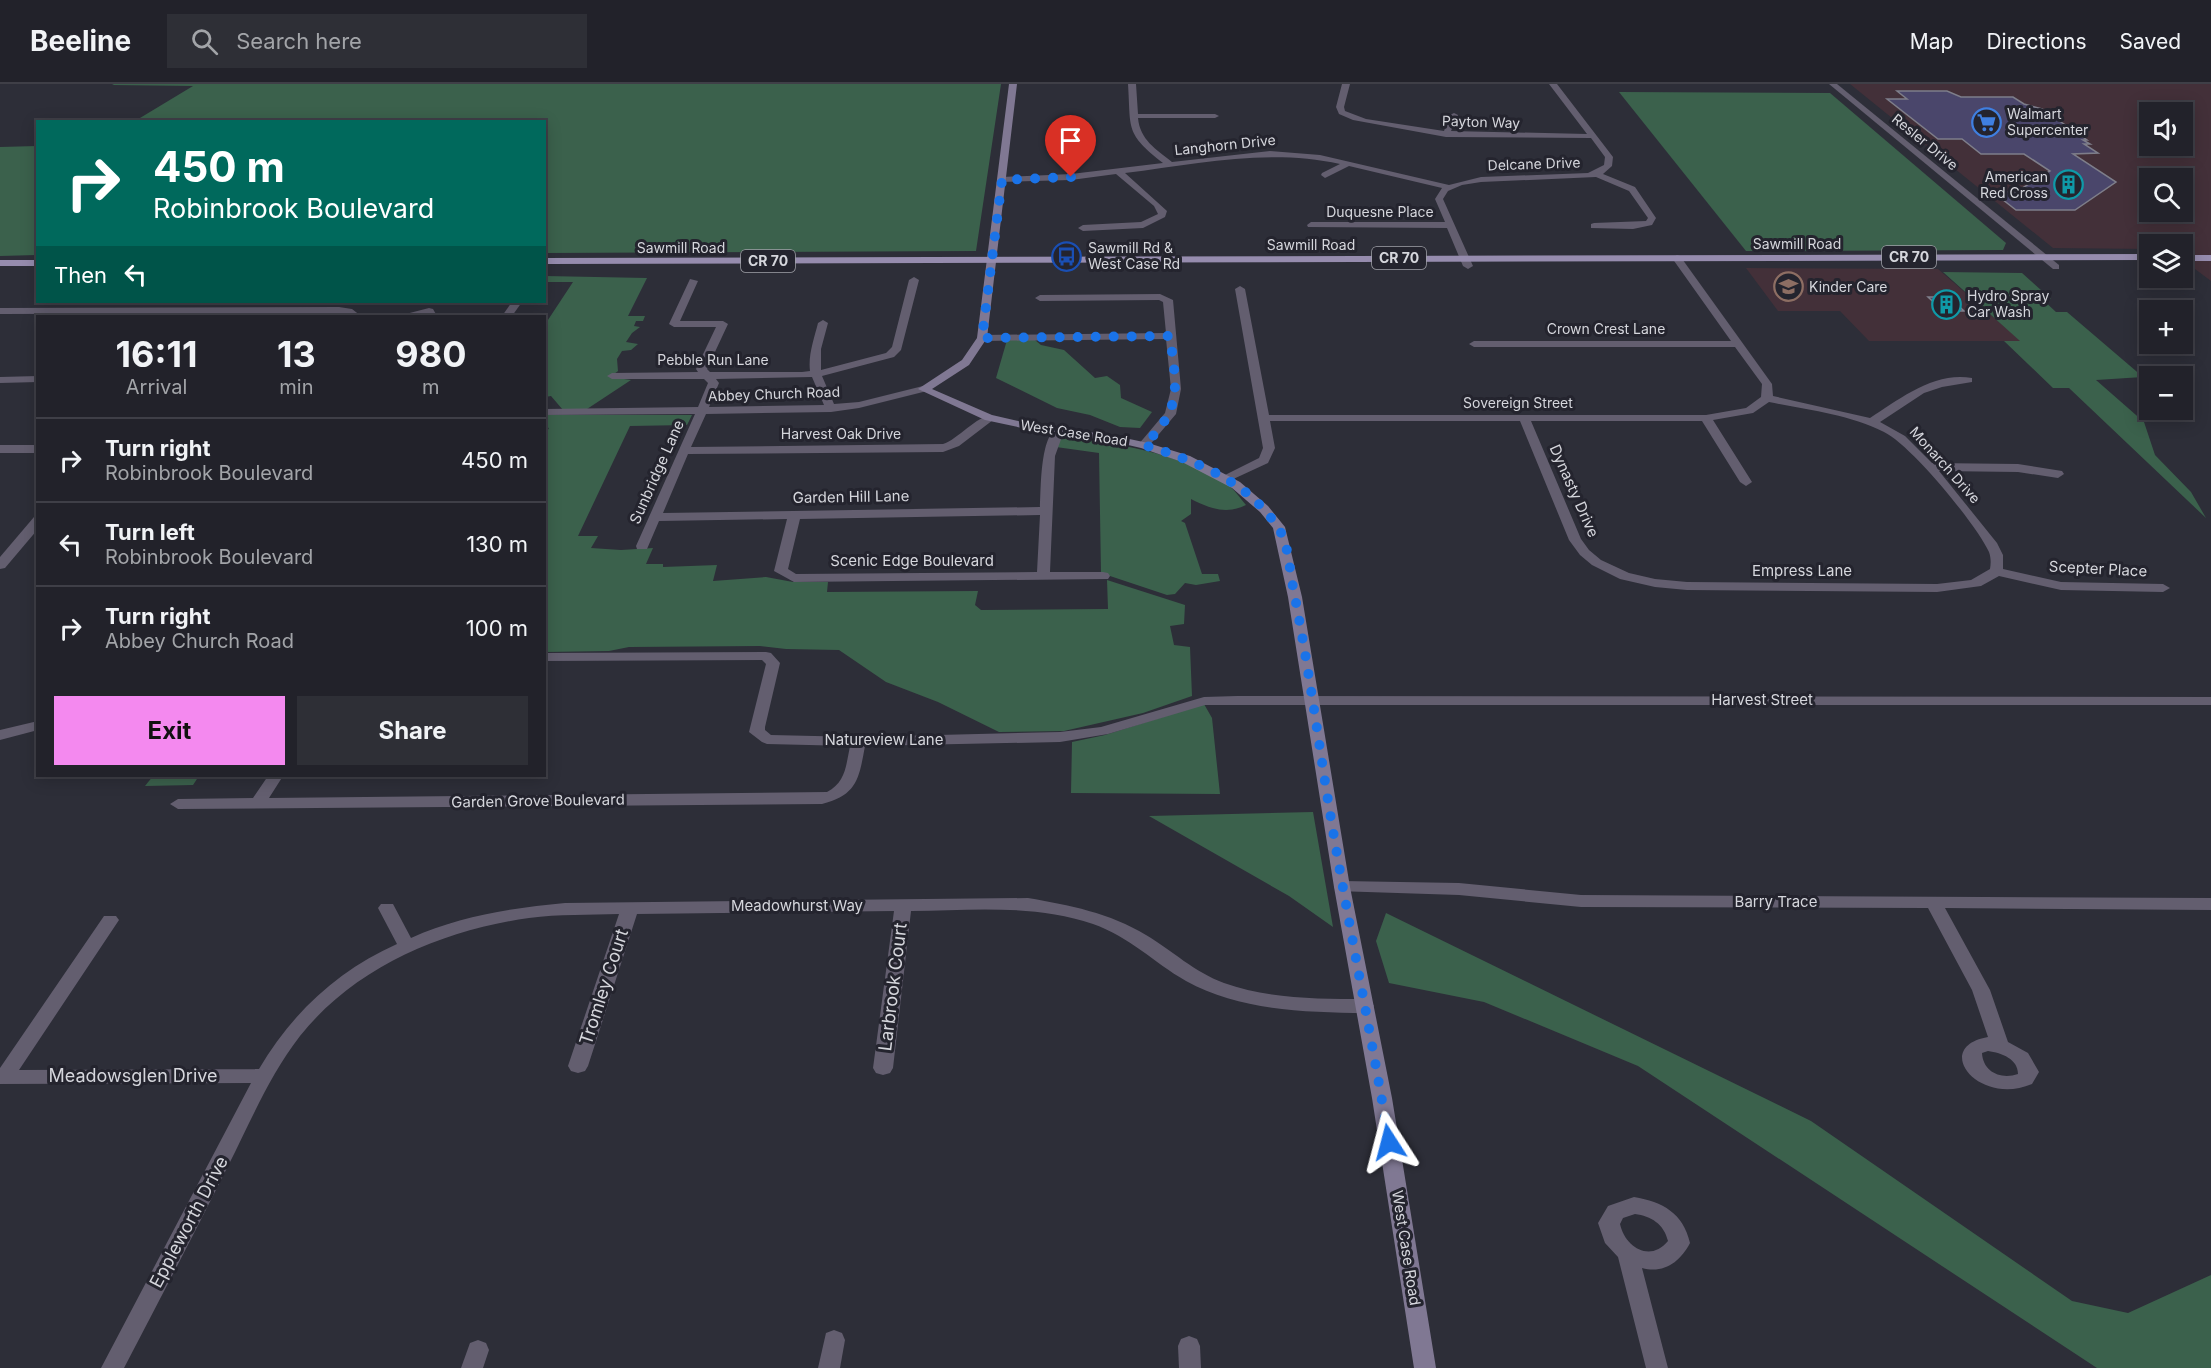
<!DOCTYPE html>
<meta charset="utf-8">
<style>
body{margin:0;font-family:Inter,sans-serif;background:#2e2f36;color:#f1f3f6;height:100vh;display:flex;flex-direction:column;font-size:22px;white-space:nowrap}
*{box-sizing:border-box;margin:0}
p{font-size:20px;color:#a2a4a8}
.icon{flex:none;width:33px;height:33px;fill:none;stroke:currentColor;stroke-width:2;stroke-linecap:round;stroke-linejoin:round}
.map{position:relative;flex:1;overflow:hidden}
.panel{position:absolute;left:36px;top:231px;width:510px;height:462px;display:flex;flex-direction:column;background:#22222a;border-radius:0px;box-shadow:0 3px 15px #0003,0 0 0 2px #3f3f47}
.panel>*{flex:none}
.hud{position:absolute;left:36px;top:36px;width:510px;height:183px;border-radius:0px;box-shadow:0 3px 15px #0003,0 0 0 2px #3f3f47;background:#00695c;color:#fff;overflow:hidden}
.fabs{position:absolute;left:2139px;top:18px;display:grid;gap:12px}
.fabs a{display:grid;place-items:center;width:54px;height:54px;border-radius:0px;background:#22222a;box-shadow:0 3px 15px #0003,0 0 0 2px #3f3f47;font-size:30px}
.pin{position:absolute;display:grid;place-items:center;width:51px;height:51px;color:#fff;margin:-62px -26px;border-radius:50% 50% 50% 0;rotate:-45deg;box-shadow:0 0 6px #0007}
.pin .icon{rotate:45deg}
.me{position:absolute;width:66px;margin:-33px;rotate:351deg;stroke-linejoin:round;filter:drop-shadow(0 0 4px #0008)}
.turn{display:flex;align-items:center;gap:21px;height:126px;padding:0 18px;font-size:27px}
.turn .icon{width:78px;height:78px;stroke-width:2.5}
.turn b{display:block;font-size:42px;line-height:51px}
.then{display:flex;align-items:center;height:57px;padding:0 18px;background:#0003;gap:12px;font-size:22px}
.eta{display:flex;justify-content:space-evenly;align-items:center;height:102px;text-align:center}
.eta b{font-size:36px;font-weight:700;line-height:42px}
.primary-button{display:flex;gap:12px;margin-top:auto;padding:12px 18px}
.primary-button a{flex:1;height:69px;border-radius:0px;background:#f489ef;color:#111;font-size:24px;font-weight:700;line-height:69px;text-align:center}
.primary-button a+a{background:#2e2f36;color:#f1f3f6}
ul{padding:0;list-style:none}
li{display:flex;align-items:center;gap:18px;height:84px;padding:0 18px;border-top:2px solid #3f3f47}
li div{flex:1}
li b{display:block;font-size:22px}
li em{font-style:normal}
header{display:flex;align-items:center;gap:36px;box-sizing:border-box;height:84px;padding:0 30px;background:#22222a;border-bottom:2px solid #3f3f47}
header strong{font-size:28px}
nav{display:flex;gap:33px;margin-inline-start:auto;font-size:21px}
.search{width:420px;height:54px;background:#2e2f36;display:flex;align-items:center;gap:15px;box-sizing:border-box;padding:0 21px;border-radius:0px;color:#a2a4a8;font-size:22px}
.map>svg:first-child{display:block}
.commercial{fill:#433039;fill-rule:evenodd}
.green{fill:#3b614c}
.building{fill:#4a466b;stroke:#7e7e8a;stroke-width:1.5}
.lines{fill:none;stroke-linecap:round;stroke-linejoin:round}
.street{fill:#635e6f;fill-rule:evenodd}
.secondary{fill:#807893;fill-rule:evenodd}
.primary{fill:#968cae;fill-rule:evenodd}
.route{stroke:#1a73e8;stroke-width:10;stroke-dasharray:0 18}
.labels{text-anchor:middle;stroke-width:6;stroke-linejoin:round;paint-order:stroke}
.far-poi-label{font-size:14px;fill:#d5d6dc;stroke:#24242e;text-anchor:start}
.far-street-label{font-size:14px;fill:#d5d6dc;stroke:#24242e}
.shield{fill:#24242e;stroke:#a0a1a8;stroke-width:1.5}
.shield-label{font-size:14px;font-weight:bold;fill:#d5d6dc}
.street-label{font-size:15px;fill:#d5d6dc;stroke:#24242e}
.near-street-label{font-size:18px;fill:#d5d6dc;stroke:#24242e}
</style>
<header>
<strong>Beeline</strong>
<div class="search"><svg class="icon" aria-label="search" viewBox="0 0 24 24"><circle cx="10" cy="10" r="6"/><path d="M15 15l6 6"/></svg>Search here</div>
<nav><a>Map</a><a>Directions</a><a>Saved</a></nav>
</header>
<div class="map">
<svg width="2211" height="1284" viewBox="0 0 2211 1284">
<rect width="100%" height="100%" fill="#2d2e38"/>
<g class="commercial">
<path d="M1850,0h361v197l-28,-21 -1,-16h-32l-1,5 -96,-1zM2150,28h32v34h-32zM2150,94h32v34h-32z"/>
<polygon points="1746,184 1938,185 2021,257 1869,257 1840,227 1778,227"/>
</g>
<g class="green">
<polygon points="114,0 1001,0 976,167 545,169 544,38 135,37 193,2 112,1"/>
<polygon points="1619,8 1830,9 2006,159 2003,166 1746,167"/>
<polygon points="37,62 37,171 0,172 0,63"/>
<polygon points="1943,188 2022,189 2051,215 2042,215 2056,228 2067,228 2143,293 2096,296 2144,338 2155,371 2191,408 2206,434 2069,304 2053,304 2004,257 2020,257"/>
<polygon points="545,192 647,194 628,232 645,232 643,237 636,237 634,242 640,243 632,249 626,258 638,260 631,266 622,267 617,275 618,287 610,293 631,296 587,325 563,326 551,312 545,313 544,242 573,198 545,198"/>
<polygon points="1007,256 1035,256 1041,261 1064,266 1095,294 1107,292 1120,301 1121,314 1152,328 1140,344 1120,343 1090,331 1057,324 996,294"/>
<polygon points="544,331 692,331 687,341 630,342 578,452 598,452 591,464 621,466 653,464 646,480 663,480 663,483 717,481 713,497 766,493 793,498 828,498 827,508 978,507 975,521 981,526 1108,525 1107,496 1185,521 1184,540 1170,542 1174,561 1190,563 1192,612 1143,629 1064,647 999,648 938,618 886,598 839,566 786,565 760,562 629,563 609,567 545,568 544,352 549,344 545,343"/>
<path d="M1059,353c57,6 119,15 168,47 7,5 13,14 19,21 -20,10 -37,3 -55,-6v15l-10,7 4,2 17,51h16l2,7 -24,4 -11,-2 -10,11 -8,1 -66,-22 -2,-120 -43,-6z"/>
<polygon points="1204,620 1212,634 1220,710 1071,709 1072,658 1105,651"/>
<polygon points="153,692 199,692 193,701 145,702"/>
<polygon points="1313,728 1333,843 1289,812 1149,732"/>
<polygon points="1386,829 1811,1037 2072,1217 2128,1229 2211,1191 2211,1284 2097,1284 1638,982 1484,918 1389,899 1376,857"/>
</g>
<g class="building">
<polygon points="1897,7 1947,7 1961,13 2013,13 2024,20 2042,25 2087,56 2083,56 2090,60 2084,60 2098,69 2073,70 2116,98 2075,126 2016,126 1993,108 2016,108 2050,87 2024,70 1981,70 1962,55 1938,55 1887,15 1907,15"/>
<polygon points="1928,213 1949,213 1964,227 1943,227"/>
</g>
<g class="lines">
<g class="street">
<path d="M1128,0h8l2,30h77l4,2 -4,2h-77c2,22 18,31 34,44l98,-11 50,4 129,30 32,-8 107,-4 16,-8 1,-8 -14,-19 -145,-1 -93,-17 -14,-6 -3,-7 6,-23h8l-6,23 1,4 21,8 78,12 6,-16 4,-2 4,2 -7,16 136,3 -38,-50h8l56,73 -1,9 -9,8 32,13 21,31 -4,7 -19,4 -42,-1v-4l3,-1 52,-2 2,-3 -19,-27 -33,-14 -115,5 -19,3 -14,6 -5,8 30,67 -5,3 -5,-3 -16,-38 -139,-1 -1,-2 4,-3h134l-10,-23 7,-11 -93,-22 -24,12 -4,-3 1,-2 18,-9c-71,-16 -144,0 -215,9l42,38 -2,6 -22,11 -60,3 -5,-3 5,-3 58,-3 17,-8 -4,-8 -38,-32 -45,6 -72,2 -1,-2 4,-3 69,-3 92,-11c-38,-30 -32,-33 -35,-79z"/>
<polygon points="1829,0 1837,0 2059,181 2059,185 2053,185"/>
<path d="M1677,171l3,1 92,128 1,12 97,22c29,-19 65,-47 102,-40v4l-30,5 -18,6 -44,29 25,14 27,27 86,1 44,7 2,3 -6,4 -40,-6 -79,-1 58,72 6,12v14l58,13 102,2 7,4 -7,4 -102,-2 -62,-14 -18,10 -44,6 -250,-2 -32,-3 -35,-8 -28,-14 -12,-10 -11,-15 -49,-119h-250l5,27 -7,15 -39,18 -4,1 -6,-4 40,-20 4,-10 -28,-159 5,-3 5,3 24,126h437l40,-7 15,-11 1,-13 -27,-37h-261l-5,-3 5,-3h257l-59,-83zM1769,318c38,8 79,12 115,30 27,13 92,92 105,120 2,6 2,11 1,17l-19,11 -34,4 -250,-2 -32,-3 -26,-6 -28,-13 -12,-10 -8,-11 -50,-118h171l38,61 6,4 6,-4 -39,-62 40,-7z"/>
<path d="M914,193l5,3 -18,70 -7,7 -72,19 12,28 25,-2 64,-16 4,1v4l-68,17 -28,4 -125,2 -15,33 252,-3c16,-5 36,-31 50,-28v4l-34,26 -16,6 -255,2 -25,59 377,-6c1,-17 0,-73 18,-79l6,3 -9,25 -5,116h53l5,1 2,3 -2,3 -314,3 -20,-11 13,-52 -128,2 -12,28h-10l-1,-3 59,-132 -151,1v-6l154,-2 10,-24 -4,-4h-92l-5,-3 5,-3 86,-1 -2,-3 20,-42h-42l-5,-3 21,-45 8,2 -18,40h43l5,3 -21,45 3,3h92l8,-1c-2,-16 4,-32 8,-48l5,-3 5,3 -7,26v21l65,-17 6,-6 17,-67zM812,293l12,28 -115,2 10,-24 -3,-4zM1040,431l-3,57 -241,2 -8,-5 12,-50z"/>
<polygon points="1160,210 1173,216 1181,305 1176,330 1148,363 1144,364 1138,361 1165,329 1171,305 1166,255 982,257 977,254 982,251 1166,249 1163,218 1159,216 1040,217 1035,214 1040,211"/>
<polygon points="512,218 522,218 512,232 502,232"/>
<polygon points="339,223 352,225 361,232 350,232 339,229 0,230 0,224"/>
<polygon points="429,224 433,225 437,232 398,232"/>
<polygon points="38,292 38,298 0,299 0,293"/>
<rect x="0" y="361" width="38" height="8"/>
<polygon points="38,432 38,445 5,484 0,485 0,473 34,433"/>
<path d="M766,568l5,1 9,10 -15,64v3l6,5 87,2 202,-5 41,-5 103,-30 33,-1 974,1v8h-1006l-97,29 -48,8 -195,4c-6,33 -8,49 -43,58l-644,5 -8,-5 8,-5 75,-1 15,-22h15l-14,22 558,-6c19,-10 19,-27 23,-46l-83,-2 -5,-2 -13,-10 17,-68 -4,-4 -218,1v-8z"/>
<polygon points="38,637 38,646 0,656 0,646"/>
<path d="M1342,797l117,2 122,12 630,3v12l-266,-2 45,82 18,52 20,11 11,19 -7,12c-54,23 -101,-37 -44,-47l-16,-47 -44,-82 -347,-1 -122,-12 -123,-4 -2,-4 2,-4zM1988,967c14,2 30,8 30,23 -17,6 -35,-2 -36,-21z"/>
<path d="M1028,814c41,7 82,15 118,37 27,16 48,37 78,48 45,16 94,16 141,16l6,2 3,5 -3,5 -6,2c-60,-1 -125,-2 -179,-32 -33,-19 -56,-44 -93,-57 -59,-20 -121,-14 -182,-13l-18,157 -3,5 -7,2 -7,-2 -3,-5 21,-157 -257,3 -49,152 -3,5 -7,2 -7,-2 -3,-5 51,-152c-30,1 -60,0 -90,4 -86,12 -174,49 -229,118 -31,40 -49,85 -72,130 -34,68 -69,135 -104,202h-23l150,-285 -251,1v-16l104,-152h12l3,4 -100,150 240,-1c32,-55 79,-99 138,-125l-19,-36 3,-4h12l18,34c49,-22 101,-30 154,-35z"/>
<path d="M1634,1113c29,5 49,16 56,46 -10,19 -26,31 -48,25l26,100h-22l-28,-111 -13,-14 -7,-20 10,-17zM1635,1130c16,2 29,10 33,27 -18,22 -43,6 -48,-17l3,-6z"/>
<polygon points="834,1246 842,1249 845,1256 840,1284 818,1284 826,1249"/>
<polygon points="1189,1252 1197,1255 1200,1262 1201,1284 1179,1284 1178,1262 1181,1255"/>
<polygon points="478,1256 486,1259 489,1266 483,1284 461,1284 470,1259"/>
</g>
<polygon class="secondary" points="1009,0 1017,0 987,254 969,281 932,305 992,331 1036,341 1111,351 1148,359 1190,372 1240,398 1268,422 1285,443 1302,513 1350,803 1392,1014 1436,1284 1414,1284 1372,1014 1334,803 1288,513 1273,444 1260,428 1232,404 1182,378 1141,364 1111,357 1036,347 985,336 918,305 962,276 977,254"/>
<g class="primary">
<polygon points="2150,170 2150,176 544,180 544,174"/>
<rect x="2182" y="171" width="29" height="6"/>
<rect x="0" y="176" width="38" height="6"/>
</g>
</g>
<g class="lines">
<path class="route" d="M1071,93l-69,3 -20,158 188,-2c6,50 14,71 -26,109 51,16 102,35 133,81 11,15 12,39 15,56 12,60 21,120 30,180 19,127 46,253 67,380"/>
</g>
<defs>
<symbol id="supermarket-ring" viewBox="-11 -11 22 22"><circle r="9.5" fill="#24242e" stroke="#3f7fe0" stroke-width="1.5"/><path d="M-6-5.5h2.5l.6 2H6L4.5 2H-2.5L-4.4-4H-6ZM-1.5 3.2a1.3 1.3 0 1 0 .1 0ZM3 3.2a1.3 1.3 0 1 0 .1 0Z" fill="#3f7fe0"/></symbol>
<symbol id="building-ring" viewBox="-11 -11 22 22"><circle r="9.5" fill="#24242e" stroke="#0f9aa8" stroke-width="1.5"/><path d="M-4-6H4V6H1V3H-1V6H-4ZM-2.5-4.3h1.7v1.8h-1.7ZM.8-4.3h1.7v1.8H.8ZM-2.5-1h1.7V.8h-1.7ZM.8-1h1.7V.8H.8Z" fill="#0f9aa8"/></symbol>
<symbol id="bus-ring" viewBox="-11 -11 22 22"><circle r="9.5" fill="#24242e" stroke="#1a4fb4" stroke-width="1.5"/><path d="M-5-6H5V4H4V6H2V4H-2V6H-4V4H-5ZM-3.5-4V0h7V-4ZM-3.5 1.2v1.5H-2V1.2ZM2 1.2v1.5H3.5V1.2Z" fill="#1a4fb4"/></symbol>
<symbol id="school-ring" viewBox="-11 -11 22 22"><circle r="9.5" fill="#24242e" stroke="#8d6e63" stroke-width="1.5"/><path d="M0-5L7-2L0 1L-7-2ZM-4 1L0 2.5L4 1V4Q0 6-4 4Z" fill="#8d6e63"/></symbol>
</defs>
<g fill-rule="evenodd">
<use href="#supermarket-ring" x="1970" y="22" width="33" height="33"/>
<use href="#building-ring" x="2052" y="84" width="33" height="33"/>
<use href="#bus-ring" x="1050" y="156" width="33" height="33"/>
<use href="#school-ring" x="1772" y="186" width="33" height="33"/>
<use href="#building-ring" x="1930" y="204" width="33" height="33"/>
</g>
<g class="labels">
<g class="far-poi-label">
<text x="2007" y="35">Walmart<tspan x="2007" dy="16">Supercenter</tspan></text>
<text x="2048" y="98" text-anchor="end">American<tspan x="2048" dy="16">Red Cross</tspan></text>
<text x="1088" y="169">Sawmill Rd &amp;<tspan x="1088" dy="16">West Case Rd</tspan></text>
<text x="1809" y="208">Kinder Care</text>
<text x="1967" y="217">Hydro Spray<tspan x="1967" dy="16">Car Wash</tspan></text>
</g>
<g class="far-street-label">
<text transform="translate(1481 38) rotate(2)" y="5">Payton Way</text>
<text transform="translate(1925 58) rotate(39)" y="5">Resler Drive</text>
<text transform="translate(1225 61) rotate(-6)" y="5">Langhorn Drive</text>
<text transform="translate(1534 80) rotate(-2)" y="5">Delcane Drive</text>
<text x="1380" y="133">Duquesne Place</text>
<text x="1797" y="165">Sawmill Road</text>
<text x="1311" y="166">Sawmill Road</text>
<text x="681" y="169">Sawmill Road</text>
<text x="1606" y="250">Crown Crest Lane</text>
<text x="713" y="281">Pebble Run Lane</text>
<text transform="translate(774 310) rotate(-2)" y="5">Abbey Church Road</text>
<text x="1518" y="324">Sovereign Street</text>
<text transform="translate(1074 349) rotate(9)" y="5">West Case Road</text>
<text x="841" y="355">Harvest Oak Drive</text>
<text transform="translate(1945 381) rotate(48)" y="5">Monarch Drive</text>
</g>
<g class="shield">
<rect x="1882" y="162" width="54" height="22" rx="4.5"/>
<rect x="1372" y="163" width="54" height="22" rx="4.5"/>
<rect x="741" y="166" width="54" height="22" rx="4.5"/>
</g>
<g class="shield-label">
<text x="1909" y="178">CR 70</text>
<text x="1399" y="179">CR 70</text>
<text x="768" y="182">CR 70</text>
</g>
<g class="street-label">
<text transform="translate(657 388) rotate(-66)" y="5">Sunbridge Lane</text>
<text transform="translate(1574 407) rotate(66)" y="5">Dynasty Drive</text>
<text transform="translate(851 413) rotate(-1)" y="5">Garden Hill Lane</text>
<text x="912" y="482">Scenic Edge Boulevard</text>
<text transform="translate(2098 485) rotate(3)" y="5">Scepter Place</text>
<text x="1802" y="492">Empress Lane</text>
<text x="1762" y="621">Harvest Street</text>
<text x="884" y="661">Natureview Lane</text>
<text transform="translate(538 717) rotate(-1)" y="5">Garden Grove Boulevard</text>
<text x="1776" y="823">Barry Trace</text>
<text x="797" y="827">Meadowhurst Way</text>
<text transform="translate(1406 1164) rotate(81)" y="5">West Case Road</text>
</g>
<g class="near-street-label">
<text transform="translate(604 903) rotate(-72)" y="6">Tromley Court</text>
<text transform="translate(893 903) rotate(-83)" y="6">Larbrook Court</text>
<text x="133" y="998">Meadowsglen Drive</text>
<text transform="translate(189 1138) rotate(-62)" y="6">Eppleworth Drive</text>
</g>
</g>
</svg>
<div class="fabs">
<a><svg class="icon" aria-label="sound" viewBox="0 0 24 24"><path d="M4 9h4l5-4v14l-5-4H4zM17 9q2 3 0 6"/></svg></a>
<a><svg class="icon" aria-label="search" viewBox="0 0 24 24"><circle cx="10" cy="10" r="6"/><path d="M15 15l6 6"/></svg></a>
<a><svg class="icon" aria-label="layers" viewBox="0 0 24 24"><path d="M12 4l9 5-9 5-9-5zM3 14l9 5 9-5"/></svg></a>
<a>+</a>
<a>−</a>
</div>
<div class="pin" style="left:1071px;top:93px;background:#d93025"><svg class="icon" aria-label="arrive" viewBox="0 0 24 24"><path d="M6 21V4h12l-3 4 3 4H6"/></svg></div>
<svg class="me" style="left:1389px;top:1058px" viewBox="-20 -20 40 40"><path d="M0-17L14 15 0 8-14 15z" fill="#1a73e8" stroke="#fff" stroke-width="4"/></svg>
<div class="hud">
<div class="turn"><svg class="icon" aria-label="right" viewBox="0 0 24 24"><path d="M7 20v-9h11M14 6l5 5-5 5"/></svg><div><b>450 m</b>Robinbrook Boulevard</div></div>
<div class="then">Then<svg class="icon" aria-label="left" viewBox="0 0 24 24"><path d="M17 20v-9H6M10 6l-5 5 5 5"/></svg></div>
</div>
<section class="panel">
<div class="eta">
<div><b>16:11</b><p>Arrival</p></div>
<div><b>13</b><p>min</p></div>
<div><b>980</b><p>m</p></div>
</div>
<ul>
<li><svg class="icon" aria-label="right" viewBox="0 0 24 24"><path d="M7 20v-9h11M14 6l5 5-5 5"/></svg><div><b>Turn right</b><p>Robinbrook Boulevard</p></div><em>450 m</em></li>
<li><svg class="icon" aria-label="left" viewBox="0 0 24 24"><path d="M17 20v-9H6M10 6l-5 5 5 5"/></svg><div><b>Turn left</b><p>Robinbrook Boulevard</p></div><em>130 m</em></li>
<li><svg class="icon" aria-label="right" viewBox="0 0 24 24"><path d="M7 20v-9h11M14 6l5 5-5 5"/></svg><div><b>Turn right</b><p>Abbey Church Road</p></div><em>100 m</em></li>
</ul>
<div class="primary-button"><a>Exit</a><a>Share</a></div>
</section>
</div>
